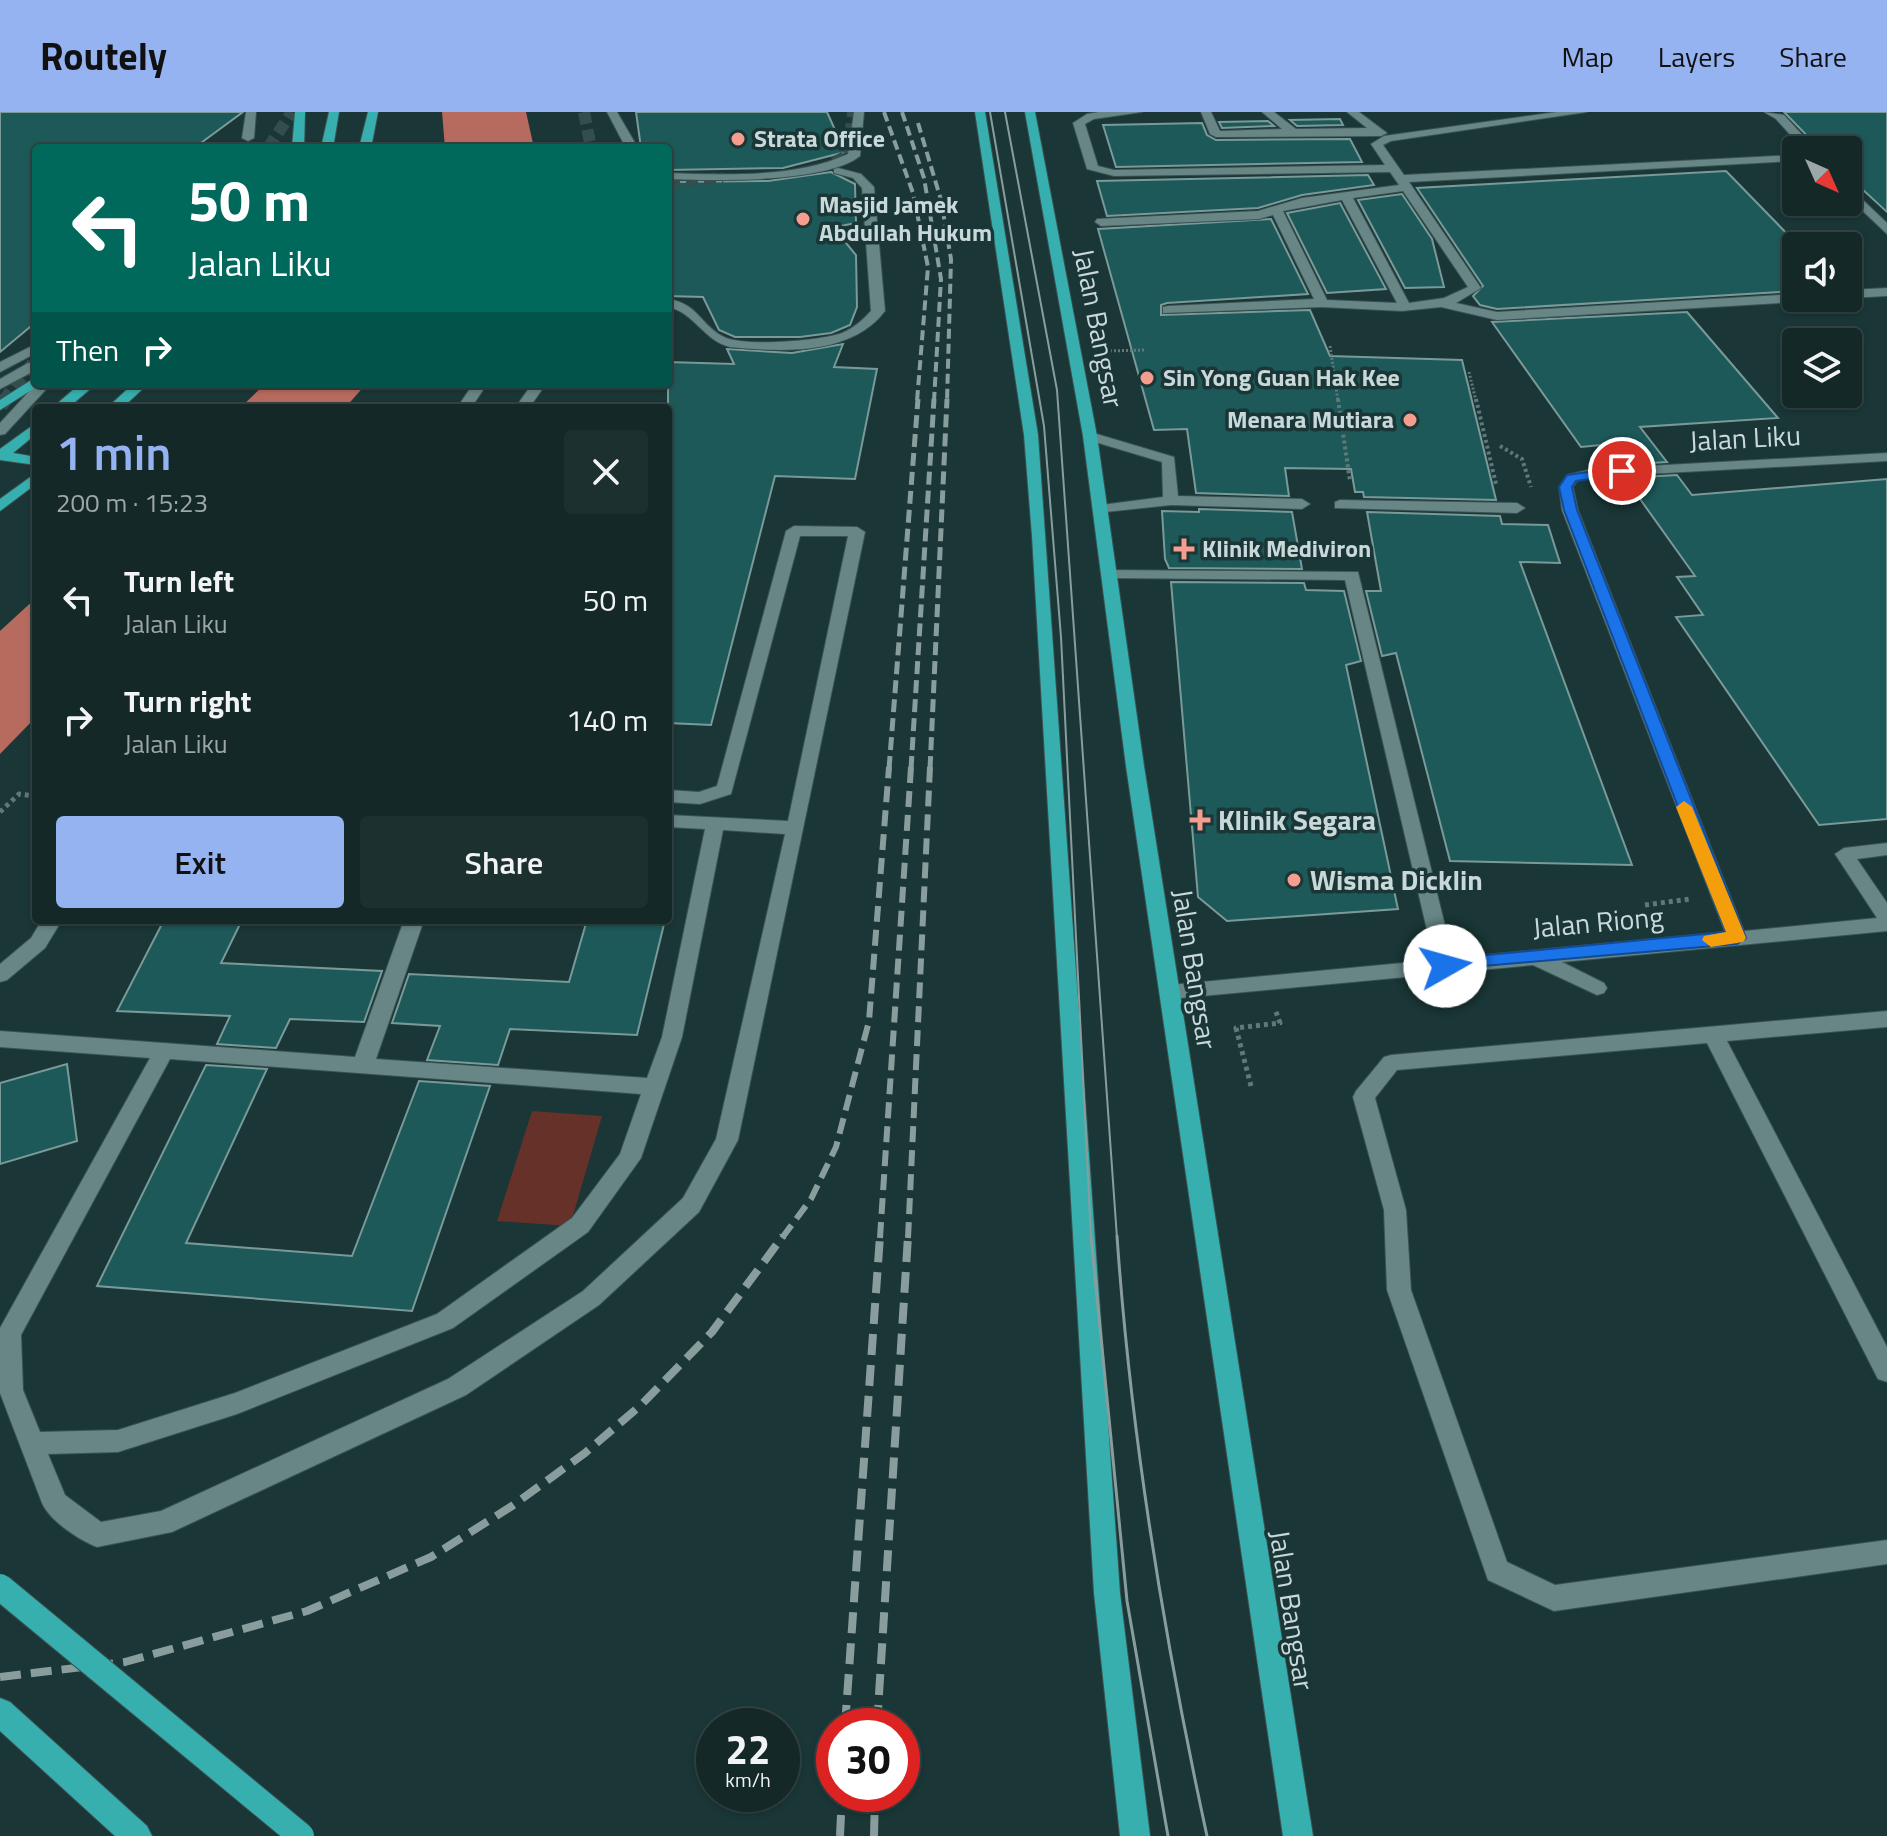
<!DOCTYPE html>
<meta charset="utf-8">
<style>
body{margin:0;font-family:"Titillium Web",sans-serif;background:#1d3030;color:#f1f3f6;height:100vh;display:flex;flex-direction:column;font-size:30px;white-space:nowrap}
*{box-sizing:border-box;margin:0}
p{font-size:26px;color:#9da6a8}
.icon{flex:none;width:44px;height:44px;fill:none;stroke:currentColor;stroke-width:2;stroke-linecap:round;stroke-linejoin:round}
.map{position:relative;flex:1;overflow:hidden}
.sheet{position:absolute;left:32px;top:292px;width:640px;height:520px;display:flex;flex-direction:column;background:#142828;border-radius:8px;box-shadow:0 2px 6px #0004,0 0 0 2px #334445}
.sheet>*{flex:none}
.top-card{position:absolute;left:32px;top:32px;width:640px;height:244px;border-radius:8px;box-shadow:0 2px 6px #0004,0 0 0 2px #334445;background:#00695c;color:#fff;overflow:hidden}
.needle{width:52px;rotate:135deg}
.fabs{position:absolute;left:1782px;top:24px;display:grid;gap:16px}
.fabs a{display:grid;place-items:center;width:80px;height:80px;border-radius:8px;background:#142828;box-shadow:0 2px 6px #0004,0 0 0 2px #334445;font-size:40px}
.speed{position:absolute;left:696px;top:1596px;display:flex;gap:16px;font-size:40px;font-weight:700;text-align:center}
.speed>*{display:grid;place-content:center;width:104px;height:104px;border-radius:50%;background:#142828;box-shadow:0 2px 6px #0004,0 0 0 2px #334445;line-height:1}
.speed small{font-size:20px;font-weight:400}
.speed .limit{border:12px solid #d22;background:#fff;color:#111}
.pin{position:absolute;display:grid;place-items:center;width:68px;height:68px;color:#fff;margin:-34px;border:4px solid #fff;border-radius:50%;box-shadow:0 2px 8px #0007}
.me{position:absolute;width:88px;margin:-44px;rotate:83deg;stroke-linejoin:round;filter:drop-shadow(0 0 6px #0008)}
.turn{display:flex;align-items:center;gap:28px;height:168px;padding:0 24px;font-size:36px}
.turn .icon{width:104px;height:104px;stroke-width:2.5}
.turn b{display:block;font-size:56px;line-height:68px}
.then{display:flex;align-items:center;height:76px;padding:0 24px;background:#0003;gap:16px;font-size:30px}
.round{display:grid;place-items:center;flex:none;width:84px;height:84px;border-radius:8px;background:#1d3030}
.summary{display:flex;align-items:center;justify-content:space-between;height:136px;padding:0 24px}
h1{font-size:48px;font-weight:600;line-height:60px;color:#95b2f1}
.action{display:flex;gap:16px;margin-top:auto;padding:16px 24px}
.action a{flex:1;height:92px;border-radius:8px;background:#95b2f1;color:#111;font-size:32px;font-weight:600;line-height:92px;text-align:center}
.action a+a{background:#1d3030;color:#f1f3f6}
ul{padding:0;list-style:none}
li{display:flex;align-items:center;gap:24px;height:120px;padding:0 24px}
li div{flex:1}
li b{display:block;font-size:30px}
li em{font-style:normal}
header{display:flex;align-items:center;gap:48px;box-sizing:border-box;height:112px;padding:0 40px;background:#95b2f1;color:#111}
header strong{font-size:38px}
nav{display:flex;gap:44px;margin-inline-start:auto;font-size:28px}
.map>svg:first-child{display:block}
.green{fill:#653129}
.water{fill:#b76b5e}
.building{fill:#1e5959;stroke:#7a9999;stroke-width:2}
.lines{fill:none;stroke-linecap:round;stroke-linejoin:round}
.minor-tunnel-far1{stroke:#344e4e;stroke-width:12;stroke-dasharray:12 6;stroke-linecap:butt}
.minor-tunnel{stroke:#344e4e;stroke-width:16;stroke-dasharray:16 8;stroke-linecap:butt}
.minor-casing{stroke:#3a5252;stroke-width:2}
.major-casing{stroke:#3a5252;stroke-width:2}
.path-far2{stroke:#617878;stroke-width:3;stroke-dasharray:2 2;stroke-linecap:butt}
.path-far1{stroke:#617878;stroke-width:4;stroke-dasharray:3 3;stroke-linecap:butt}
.path{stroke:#617878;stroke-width:5;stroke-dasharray:4 4;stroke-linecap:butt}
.minor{fill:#688686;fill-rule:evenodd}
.major{fill:#37afaf;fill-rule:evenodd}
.tram-far1{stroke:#899d9d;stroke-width:2}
.tram{stroke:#899d9d;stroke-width:3}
.rail-far3{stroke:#899d9d;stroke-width:4;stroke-dasharray:10 5;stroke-linecap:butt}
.rail-far2{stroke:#899d9d;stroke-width:5;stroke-dasharray:13 6;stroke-linecap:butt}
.rail-far1{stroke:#899d9d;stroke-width:6;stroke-dasharray:16 8;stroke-linecap:butt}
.rail{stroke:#899d9d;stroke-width:8;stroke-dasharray:21 10;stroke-linecap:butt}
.major-bridge-casing{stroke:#3a5252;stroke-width:28;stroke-linecap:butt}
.major-bridge{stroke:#37afaf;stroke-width:26}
.route{fill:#1a73e8;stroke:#114b97;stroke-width:2}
.slow{fill:#f59e0b}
.poi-dot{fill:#f59d8e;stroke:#1a3636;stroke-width:3}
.labels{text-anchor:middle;stroke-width:7;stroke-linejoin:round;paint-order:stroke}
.far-poi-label{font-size:24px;font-weight:bold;fill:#c9d9d9;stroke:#1a3636;text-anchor:start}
.street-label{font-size:28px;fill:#c9d9d9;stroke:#1a3636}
.poi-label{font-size:28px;font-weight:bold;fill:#c9d9d9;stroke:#1a3636;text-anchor:start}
</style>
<header>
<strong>Routely</strong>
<nav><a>Map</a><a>Layers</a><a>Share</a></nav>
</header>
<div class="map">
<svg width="1887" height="1724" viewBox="0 0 1887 1724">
<rect width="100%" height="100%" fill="#1a3636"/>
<polygon class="green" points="532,999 602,1004 570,1114 497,1109"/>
<g class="water">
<polygon points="442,0 526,0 534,36 445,36"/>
<polygon points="265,272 366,272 345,296 240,296"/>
<polygon points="36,486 36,605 0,642 0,519"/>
</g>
<g class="building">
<polygon points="0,0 243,0 194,36 36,36 36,210 0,240"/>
<polygon points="636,0 827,0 845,40 783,56 668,58 668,36 641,36"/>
<polygon points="1784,0 1887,0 1887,100 1848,64 1848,38 1821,38"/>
<polygon points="1340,7 1343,13 1297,14 1290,8"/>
<polygon points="1268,9 1274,14 1222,16 1219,10"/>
<polygon points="1202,11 1207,23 1216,28 1350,27 1362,50 1116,55 1103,13"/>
<polygon points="1726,59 1796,131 1796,179 1497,197 1480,193 1473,184 1483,174 1417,76"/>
<polygon points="831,60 855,72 856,111 841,114 845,119 837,120 856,143 857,195 850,213 831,221 800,225 735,225 719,218 703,185 668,184 668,70 768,69"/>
<polygon points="1368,63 1374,73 1302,83 1258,96 1107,104 1097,69"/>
<polygon points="1402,82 1432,127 1444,175 1405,176 1358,88"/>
<polygon points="1340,91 1386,177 1327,181 1287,101"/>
<polygon points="1271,107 1308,182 1167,191 1161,193 1161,203 1310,198 1330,244 1462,248 1496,388 1364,385 1363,380 1355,380 1351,357 1285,356 1289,384 1196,381 1187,317 1154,318 1098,117"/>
<polygon points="1687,200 1778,306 1640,315 1667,350 1615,353 1601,333 1581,335 1492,210"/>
<polygon points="843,232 834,255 877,257 855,367 775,364 711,613 668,611 668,250 734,252 727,237 792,241"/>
<polygon points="1677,363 1692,383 1887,367 1887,707 1819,713 1676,505 1703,503 1677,465 1695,464 1625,366"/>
<polygon points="1199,397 1292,400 1302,457 1169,456 1165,447 1162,399 1199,400"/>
<polygon points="1367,400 1500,404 1502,412 1548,413 1560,451 1520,450 1632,753 1450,749 1396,541 1382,544 1366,479 1381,479"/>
<polygon points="1171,470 1304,471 1306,478 1344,479 1361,549 1346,553 1398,797 1227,809 1198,785"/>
<polygon points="164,808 242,808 221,851 382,859 364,910 290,907 276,936 217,932 230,904 117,899"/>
<polygon points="587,808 665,808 637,923 510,917 498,953 427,948 440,914 392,911 409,862 569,870"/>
<polygon points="67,952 77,1029 0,1052 0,971"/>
<polygon points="206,953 267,957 186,1131 352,1144 419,969 490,974 412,1199 97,1174"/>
</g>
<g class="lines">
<g class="minor-tunnel-far1">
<polyline points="584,0 591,36"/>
<polyline points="268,36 292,0"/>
<polyline points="834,51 848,43 853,0"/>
<polyline points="668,70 723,66"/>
<polyline points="3,289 36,247"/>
</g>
<polyline class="minor-tunnel" points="0,293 5,287"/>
<defs>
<g id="minor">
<polygon points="246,0 256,0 254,26 248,29 242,26"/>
<polygon points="607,0 617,0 638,36 626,36"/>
<path d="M854,0h10l-4,44c-33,27 -148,25 -192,23v-6c57,2 128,5 180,-19z"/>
<path d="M1099,0h43l-48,7 -9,5 13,42 16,4 271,-5 -14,-21 13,-8 173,-24h30l-196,29 -8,4 21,30 392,-20v6l-387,21 72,106 -25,15 41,9 299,-18v4h6l-6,4 -299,18 -56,-13 -39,4 -80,-4 -159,6v-6l5,-1 146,-7 -41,-84 -14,4 -158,7 -6,-4 2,-3 161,-8 44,-13 97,-13 -9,-13 -276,4 -27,-7 -14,-46 14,-9zM1403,79l65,96 -24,11 -35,5 -56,-105zM1342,88l55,103 -70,-3 -44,-89z"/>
<polygon points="1201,0 1211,0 1220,19 1282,17 1262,0 1274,0 1296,17 1367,16 1347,0 1359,0 1387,21 1381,24 1216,25 1210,22"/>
<polygon points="1764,0 1784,3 1816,38 1804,38 1776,7"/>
<path d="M838,56l23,6 13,13 11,124c-34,45 -104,41 -155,36 -26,-6 -36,-35 -62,-40v-8c31,5 32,26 56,38 20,10 96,4 118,-4 12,-5 21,-13 29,-22l-9,-123 -9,-10 -19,-5v-4z"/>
<polygon points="1848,74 1887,111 1887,122 1848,85"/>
<polygon points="1887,176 1887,184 1848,186 1848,178"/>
<polygon points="36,232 36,241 0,260 0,250"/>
<polygon points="28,251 36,251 36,258 0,277 0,267"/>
<polygon points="36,272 51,272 5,322 0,323 0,311"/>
<polygon points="473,272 487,272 471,296 457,296"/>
<polygon points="532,272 546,272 529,296 515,296"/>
<polygon points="1090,320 1174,345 1178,384 1302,387 1310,392 1302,397 1171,393 1096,401 1096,395 1101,393 1163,385 1162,350 1085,327 1085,321"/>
<polygon points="1887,341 1887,349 1592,365 1577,369 1573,375 1578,398 1744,819 1877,806 1835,742 1844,736 1887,731 1887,743 1857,747 1887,791 1887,819 1562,850 1604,871 1607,876 1604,881 1597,883 1533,853 1170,887 1163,885 1160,880 1170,873 1434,848 1345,468 1109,466 1101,461 1103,458 1358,460 1453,846 1725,820 1562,398 1559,375 1567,363 1592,357"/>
<polygon points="1340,388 1517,391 1525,396 1517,401 1335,396 1335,390"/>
<path d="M794,414l63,1 8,5 -127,608 -39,72 -100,93 -133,90 -294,137 -75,15c-18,-7 -47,-26 -55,-44l-42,-110v-65l150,-270 -150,-11v-16l355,26 49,-137h20l-48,139 271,19 15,-41 43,-208 -37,-2v-12l120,6 60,-285h-48l-69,258 -31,10 -32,-2v-12l31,2 18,-6 69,-255zM723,718l62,4 -69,305 -33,59 -100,93 -135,88 -287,132 -60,11 -36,-27 -17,-41 70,-2 119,-38 216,-86 135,-96 53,-74 41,-121zM170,947l471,35 -21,60 -48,64 -135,96 -202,79 -117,37 -78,2 -17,-42 -2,-55z"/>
<polygon points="42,808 62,808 45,836 7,868 0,870 0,852 31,826"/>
<polygon points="1887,899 1887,915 1727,929 1887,1235 1887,1270 1878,1267 1707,931 1397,958 1375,986 1406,1098 1411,1178 1507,1450 1555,1473 1887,1428 1887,1452 1554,1499 1488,1468 1387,1178 1384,1098 1353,985 1356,979 1384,945 1391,943"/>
</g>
<g id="major">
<polygon points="295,0 305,0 304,36 292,36"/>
<polygon points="329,0 339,0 333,36 321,36"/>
<polygon points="368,0 378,0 371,36 359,36"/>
<polygon points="975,0 985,0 1038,323 1120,1481 1150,1724 1120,1724 1094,1481 1032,424 1024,323"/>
<polygon points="1025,0 1035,0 1097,324 1144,654 1313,1724 1283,1724 1126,654 1083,324"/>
<polygon points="36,265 36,272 41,272 0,298 0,288"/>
<polygon points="80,272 96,272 68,296 52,296"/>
<polygon points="133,272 148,272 122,296 107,296"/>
<polygon points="36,311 36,322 13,341 36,345 36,353 0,348 0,337"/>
<polygon points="36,361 36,372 0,399 0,387"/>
<polygon points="0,1586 10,1590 147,1714 152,1724 115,1724 0,1619"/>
</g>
</defs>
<use href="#minor" class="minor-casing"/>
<use href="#major" class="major-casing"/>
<g class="path-far2">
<polyline points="1330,234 1338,289"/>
<polyline points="1106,239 1146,238"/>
<polyline points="1469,260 1476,289"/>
</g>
<g class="path-far1">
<polyline points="1338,287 1350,369"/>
<polyline points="1476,287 1496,372"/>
<polyline points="1500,334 1522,347 1531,375"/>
</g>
<g class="path">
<polyline points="0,700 19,682 36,684"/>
<polyline points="1645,793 1690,787"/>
<polyline points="1251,974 1236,916 1280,911 1275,897"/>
</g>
<use href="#minor" class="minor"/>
<use href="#major" class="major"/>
<g class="tram-far1">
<polyline points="990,0 1044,314 1061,525 1091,1126"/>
<polyline points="1005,0 1057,278 1117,1126"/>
</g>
<g class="tram">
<polyline points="1091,1124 1127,1489 1168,1724"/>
<path d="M1117,1124c14,202 47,402 90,600"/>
</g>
<g class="rail-far3">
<polyline points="884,0 913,81 928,155 917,289"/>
<polyline points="902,0 924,66 941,167 934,289"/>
<polyline points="918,11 941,88 951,147 947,289"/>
</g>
<g class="rail-far2">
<polyline points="889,657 918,287"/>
<polyline points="911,657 934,287"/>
<polyline points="930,657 947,287"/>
</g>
<g class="rail-far1">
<polyline points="782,1126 811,1087 836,1035 869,909 889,655"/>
<polyline points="880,1126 911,655"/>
<polyline points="908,1126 930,655"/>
</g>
<g class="rail">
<polyline points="0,1565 125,1550 307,1499 431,1445 512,1394 585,1341 641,1293 712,1220 783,1124"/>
<polyline points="845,1614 880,1124"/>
<polyline points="877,1614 908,1124"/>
<polyline points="840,1724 842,1682"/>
<polyline points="874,1724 875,1682"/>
</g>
<defs>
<polyline id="major-bridge" points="0,1475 301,1724"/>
</defs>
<use href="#major-bridge" class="major-bridge-casing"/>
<use href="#major-bridge" class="major-bridge"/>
</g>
<polygon class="route" points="1622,355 1627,357 1627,362 1576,369 1572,375 1577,398 1746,826 1737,832 1438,858 1436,854 1445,847 1726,820 1564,398 1559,375 1567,363"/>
<polygon class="slow" points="1684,689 1692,695 1746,826 1743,830 1711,835 1702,828 1704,824 1726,820 1676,695"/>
<g class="poi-dot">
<circle cx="738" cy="27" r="8"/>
<circle cx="803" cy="107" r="8"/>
<circle cx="1147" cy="266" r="8"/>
<circle cx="1410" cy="308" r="8"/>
<path d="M1180 425h8v8h8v8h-8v8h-8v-8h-8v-8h8z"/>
<path d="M1196 696h8v8h8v8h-8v8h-8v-8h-8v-8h8z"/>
<circle cx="1294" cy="768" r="8"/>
</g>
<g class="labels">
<g class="far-poi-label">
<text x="754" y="35">Strata Office</text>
<text x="819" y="101">Masjid Jamek<tspan x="819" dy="28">Abdullah Hukum</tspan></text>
<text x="1163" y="274">Sin Yong Guan Hak Kee</text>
<text x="1394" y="316" text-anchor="end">Menara Mutiara</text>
<text x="1202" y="445">Klinik Mediviron</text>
</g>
<g class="street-label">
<text transform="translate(1099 216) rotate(79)" y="10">Jalan Bangsar</text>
<text transform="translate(1745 326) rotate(-3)" y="10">Jalan Liku</text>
<text transform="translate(1598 810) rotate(-5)" y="10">Jalan Riong</text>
<text transform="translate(1195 857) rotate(81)" y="10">Jalan Bangsar</text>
<text transform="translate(1292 1498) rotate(81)" y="10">Jalan Bangsar</text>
</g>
<g class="poi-label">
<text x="1218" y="718">Klinik Segara</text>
<text x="1310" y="778">Wisma Dicklin</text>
</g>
</g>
</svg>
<div class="fabs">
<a><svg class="needle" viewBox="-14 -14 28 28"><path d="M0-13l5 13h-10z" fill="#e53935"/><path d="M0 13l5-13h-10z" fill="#9da6a8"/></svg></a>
<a><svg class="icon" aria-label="sound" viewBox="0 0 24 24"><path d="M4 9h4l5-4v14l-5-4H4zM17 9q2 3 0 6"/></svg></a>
<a><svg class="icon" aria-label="layers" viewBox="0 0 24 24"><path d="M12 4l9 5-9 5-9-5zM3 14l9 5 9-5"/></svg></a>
</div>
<div class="speed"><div>22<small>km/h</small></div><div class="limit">30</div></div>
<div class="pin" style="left:1622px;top:359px;background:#d93025"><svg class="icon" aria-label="arrive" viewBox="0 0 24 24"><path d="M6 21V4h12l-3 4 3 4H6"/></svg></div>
<svg class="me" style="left:1445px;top:854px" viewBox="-20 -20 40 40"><circle r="19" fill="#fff"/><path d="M0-13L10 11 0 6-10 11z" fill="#1a73e8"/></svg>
<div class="top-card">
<div class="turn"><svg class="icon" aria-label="left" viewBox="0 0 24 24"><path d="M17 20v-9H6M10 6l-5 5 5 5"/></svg><div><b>50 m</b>Jalan Liku</div></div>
<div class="then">Then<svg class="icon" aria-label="right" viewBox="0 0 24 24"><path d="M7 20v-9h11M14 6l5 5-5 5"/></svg></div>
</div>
<section class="sheet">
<div class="summary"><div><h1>1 min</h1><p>200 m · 15:23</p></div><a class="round"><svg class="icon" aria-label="close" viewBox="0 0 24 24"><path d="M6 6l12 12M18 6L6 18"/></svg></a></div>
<ul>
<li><svg class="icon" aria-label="left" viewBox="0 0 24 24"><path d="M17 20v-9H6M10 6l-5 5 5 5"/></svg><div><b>Turn left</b><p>Jalan Liku</p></div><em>50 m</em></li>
<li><svg class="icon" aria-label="right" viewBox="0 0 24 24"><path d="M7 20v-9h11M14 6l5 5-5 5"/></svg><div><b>Turn right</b><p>Jalan Liku</p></div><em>140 m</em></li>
</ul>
<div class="action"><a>Exit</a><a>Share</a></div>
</section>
</div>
